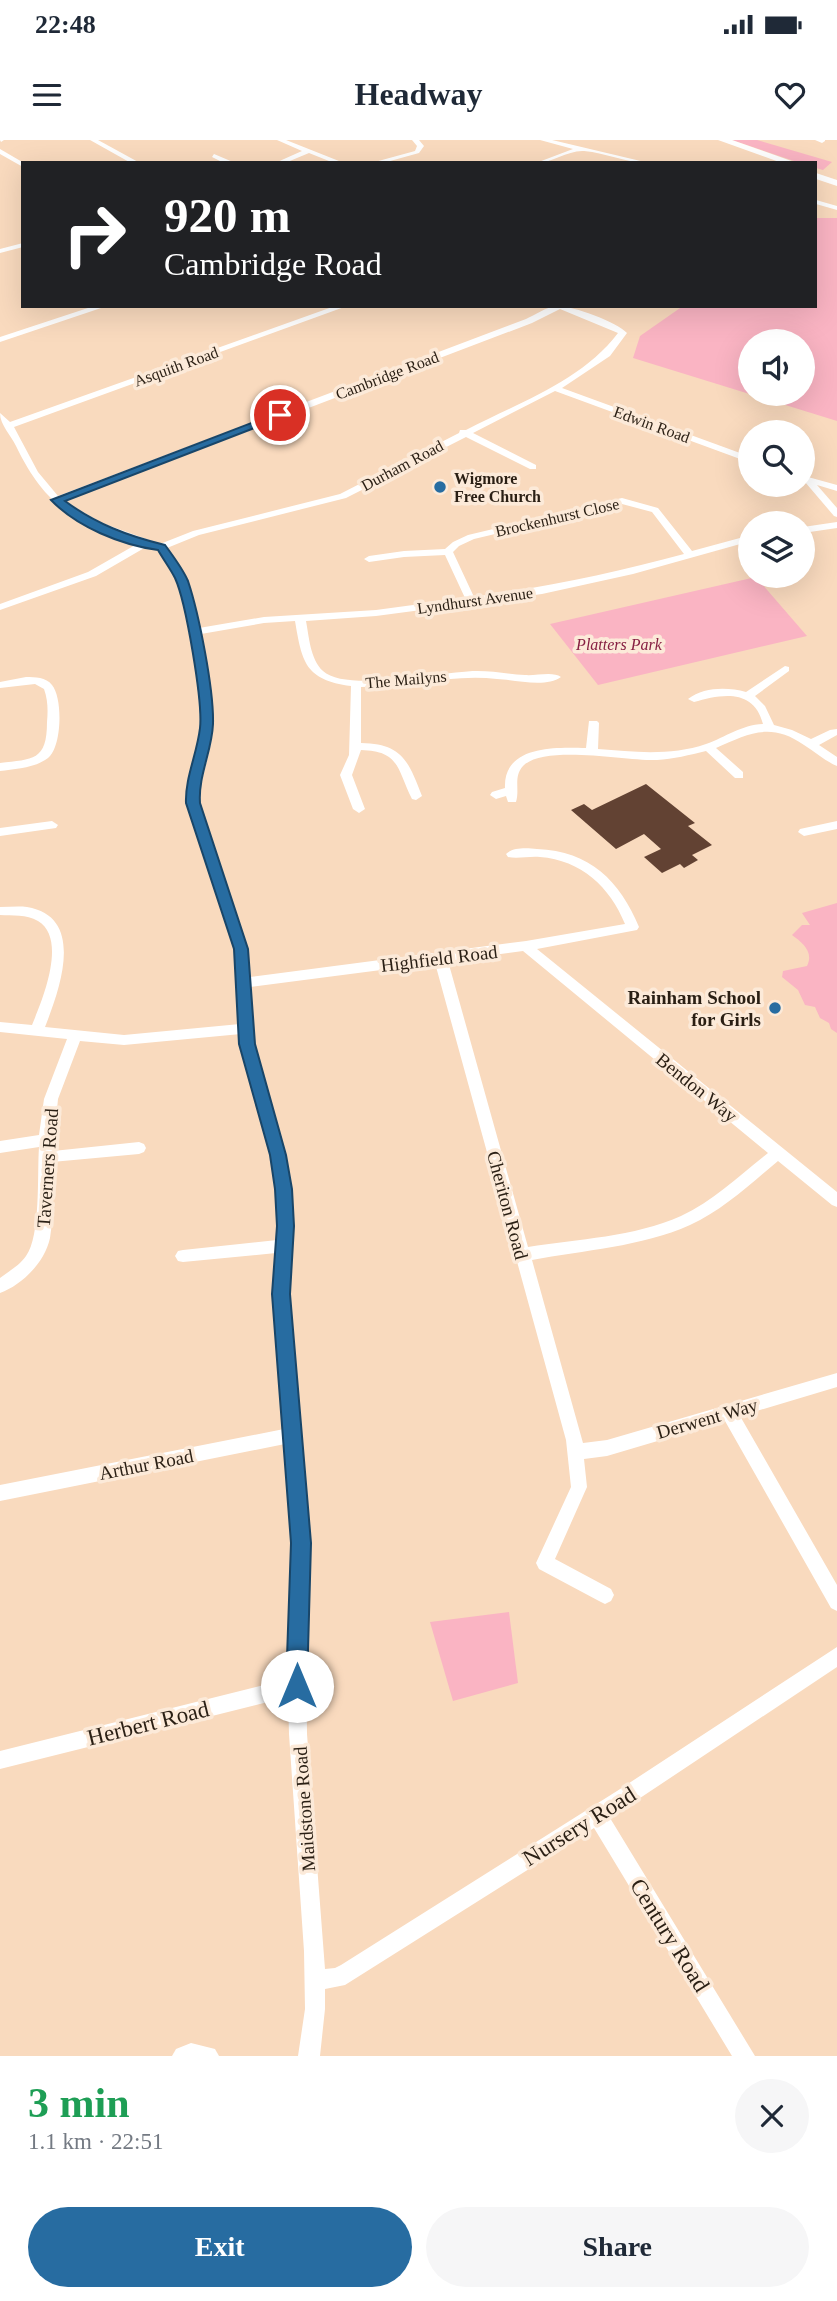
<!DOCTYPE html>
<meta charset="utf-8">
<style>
body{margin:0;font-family:Georgia,serif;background:#f6f6f7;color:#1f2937;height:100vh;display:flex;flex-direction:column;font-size:26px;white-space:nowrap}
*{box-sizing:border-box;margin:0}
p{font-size:23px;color:#747a83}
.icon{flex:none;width:38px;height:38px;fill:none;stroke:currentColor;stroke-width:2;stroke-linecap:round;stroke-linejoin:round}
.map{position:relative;height:1916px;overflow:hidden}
.details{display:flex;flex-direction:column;background:#fff;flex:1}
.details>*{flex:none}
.banner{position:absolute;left:21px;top:21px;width:796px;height:147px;border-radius:0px;box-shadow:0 7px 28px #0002;background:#202124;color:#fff;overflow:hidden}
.controls{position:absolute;left:738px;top:189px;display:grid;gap:14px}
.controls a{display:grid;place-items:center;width:77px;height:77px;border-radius:50%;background:#fff;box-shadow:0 7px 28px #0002;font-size:35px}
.pin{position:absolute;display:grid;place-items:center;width:60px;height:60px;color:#fff;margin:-30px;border:4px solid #fff;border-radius:50%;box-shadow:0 2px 7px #0007}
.me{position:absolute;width:77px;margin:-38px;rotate:0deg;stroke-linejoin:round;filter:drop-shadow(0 0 5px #0008)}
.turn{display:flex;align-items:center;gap:24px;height:147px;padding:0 28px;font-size:32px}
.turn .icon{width:91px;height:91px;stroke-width:2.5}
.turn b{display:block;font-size:49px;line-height:60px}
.round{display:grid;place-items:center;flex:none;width:74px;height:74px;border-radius:37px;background:#f6f6f7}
.head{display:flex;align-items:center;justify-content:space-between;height:119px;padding:0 28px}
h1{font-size:42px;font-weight:700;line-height:52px;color:#1e9e55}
.button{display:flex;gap:14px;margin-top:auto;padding:14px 28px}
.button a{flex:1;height:80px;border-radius:42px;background:#276ca1;color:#fff;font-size:28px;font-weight:700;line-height:80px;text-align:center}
.button a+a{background:#f6f6f7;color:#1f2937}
.status{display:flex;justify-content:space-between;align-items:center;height:49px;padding:0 35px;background:#fff;direction:ltr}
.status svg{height:19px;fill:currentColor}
header{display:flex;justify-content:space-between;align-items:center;height:91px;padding:0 28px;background:#fff;font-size:32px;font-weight:700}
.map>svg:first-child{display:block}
.green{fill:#fab4c3;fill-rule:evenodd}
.building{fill:#624233}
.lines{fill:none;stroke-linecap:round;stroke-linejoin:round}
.minor{fill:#fff;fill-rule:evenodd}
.major{fill:#fff;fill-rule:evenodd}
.route{fill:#276ca1;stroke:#194669;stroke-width:2}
.poi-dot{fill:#276ca1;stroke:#fcead9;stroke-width:2.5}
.labels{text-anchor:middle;stroke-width:7;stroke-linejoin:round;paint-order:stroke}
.far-street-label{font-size:16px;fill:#2a1f14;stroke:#fcead9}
.far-poi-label{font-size:16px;font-weight:bold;fill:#2a1f14;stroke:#fcead9;text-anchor:start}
.far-park-label{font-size:16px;font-style:italic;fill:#871f42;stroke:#fcead9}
.street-label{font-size:19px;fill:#2a1f14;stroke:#fcead9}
.poi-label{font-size:19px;font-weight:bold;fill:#2a1f14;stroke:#fcead9;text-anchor:end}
.near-street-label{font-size:23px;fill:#2a1f14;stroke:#fcead9}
</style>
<div class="status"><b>22:48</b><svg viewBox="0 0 49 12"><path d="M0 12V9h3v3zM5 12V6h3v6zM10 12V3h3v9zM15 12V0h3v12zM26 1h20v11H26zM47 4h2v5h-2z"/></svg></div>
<header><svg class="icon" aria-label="menu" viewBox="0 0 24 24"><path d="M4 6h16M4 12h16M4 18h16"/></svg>Headway<svg class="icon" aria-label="heart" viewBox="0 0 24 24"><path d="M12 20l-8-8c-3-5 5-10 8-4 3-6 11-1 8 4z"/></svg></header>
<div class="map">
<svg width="837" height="1916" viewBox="0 0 837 1916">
<rect width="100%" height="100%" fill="#f9dabe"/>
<g class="green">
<polygon points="732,0 757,0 832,22 823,30 816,28 816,23 800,23"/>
<path d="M816,78h21v203l-204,-63 7,-22 43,-30h133zM751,201h52v53h-52z"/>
<polygon points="756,437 807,496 598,545 550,484"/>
<path d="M837,763v130l-6,-4 -2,-6 -9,-5 -5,-11 -10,-2 -7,-15 -16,-13 1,-6 24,-5c7,-14 -4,-23 -15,-31l10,-10h8l-8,-12z"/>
<polygon points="509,1472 518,1543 453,1561 430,1482"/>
</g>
<polygon class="building" points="646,644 695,683 688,686 712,705 692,715 698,720 684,728 680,724 662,733 644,717 661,709 644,694 616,709 571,670 584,664 592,670"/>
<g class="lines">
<g class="minor">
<polygon points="0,0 4,0 1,2"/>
<polygon points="90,0 98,0 140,23 131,23"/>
<polygon points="277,0 286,0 344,23 334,23 309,13 285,23 275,23 302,11"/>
<polygon points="412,0 419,0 424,6 419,13 383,23 371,23 415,11 417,6"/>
<path d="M540,0h12l97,23c-22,0 -43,-10 -65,-12 -16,-1 -32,12 -48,12l37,-14z"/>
<polygon points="815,0 825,0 825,1 822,3"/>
<polygon points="0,9 24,23 23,27 0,14"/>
<polygon points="214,14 233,22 234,23 224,23 212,17"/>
<polygon points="816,60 837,66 837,70 816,64"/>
<polygon points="23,103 23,107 0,113 0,109"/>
<polygon points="94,166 107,166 0,202 0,197"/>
<path d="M335,166h12l-333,121 24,45 20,24 468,-177c9,-4 20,-12 30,-13 15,-1 61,16 71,27l-17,23 -48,32 189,69v6l-196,-72 -82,42 63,32v4h-6l-64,-32 -120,61 -147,37 -32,13 19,31 13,49 65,-11 112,-7 89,-12 -20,-43 -41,2 -35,5 -5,-3 5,-3 35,-5 41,-2 8,-7 15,-7 154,-37 36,10 34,43 59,-16v6l-118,33 -91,20 -166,22 -70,5c3,15 4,38 17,50 23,22 121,0 154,0 16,0 32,3 48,4 11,1 28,-4 36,2 -15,11 -45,3 -64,2 -45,-5 -90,8 -136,8v56c41,1 47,17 61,53l-6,4 -4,-1c-15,-30 -12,-48 -51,-49l-9,25 13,34 -6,4 -6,-4 -13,-34 9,-20 2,-69c-46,-6 -49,-24 -56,-65l-31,2 -63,11c6,31 14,66 11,99 -2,24 -12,46 -13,70l48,146 3,28 276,-36 99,-17c-15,-37 -44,-64 -85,-67 -11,-1 -22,2 -32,0l-2,-3c7,-7 21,-6 31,-5 53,2 83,32 102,78l-2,3 -100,19 300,243v15l-5,-2 -54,-44c-28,23 -55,49 -88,64 -49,22 -106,25 -158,35l51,183 24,-3 230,-67v14l-97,29 97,169v26l-6,-3 -106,-187 -118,35 -23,3 3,28 -32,72 56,30 3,6 -3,6 -6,3 -6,-3 -60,-32 -3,-6 35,-76 -5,-47 -131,-477 -185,24 6,68 29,100 6,34 1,37 -3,68 21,249 -4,104 1,87 18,235 10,-1 6,-3 276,-174 220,-144v20l-227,151 145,238h-23l-138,-228 -249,157 -20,4v20l-5,47h-22l7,-47 -1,-58 -15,-217 -1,-37 -288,72v-18l288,-72 4,-136 -7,-99 -285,57v-16l284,-56 -11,-135 3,-41 -93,9 -5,-1 -3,-5 3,-5 5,-1 94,-10c1,-28 0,-57 -6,-85 -10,-41 -27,-79 -30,-121l-117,11 -44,-4 -22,58 -5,52 86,-9 5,2 2,4 -2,4 -5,2 -87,8c-1,25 2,52 -2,76 -5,24 -28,47 -50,55v-15c9,-7 19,-12 26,-22 15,-20 11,-82 13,-109l-39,6v-12l39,-6 5,-36 23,-60 -67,-7v-10l32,3c10,-24 36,-86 6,-104 -12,-7 -25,-5 -38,-6v-8c9,0 19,-1 27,0 60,10 32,84 18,120l79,8 116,-11 -5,-75 -48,-146 2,-20 12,-50 -2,-43 -9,-56 -2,-2 1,-2 -8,-36 -7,-19 -17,-26 -11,-2 -50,29 -96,34v-6l88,-32 49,-28c-62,-23 -91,-36 -121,-98 -5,-11 -16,-21 -16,-33l10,9zM560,169l58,24c-36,48 -100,70 -152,97h-6l-1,3 -119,61 -147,37 -33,13 -58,-21 -38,-22 468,-178zM622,364l30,8 32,42c-70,19 -138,33 -210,43l-21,-45 6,-6 15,-7zM523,811l245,202c-28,22 -55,48 -87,63 -47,21 -103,23 -153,31l-80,-286z"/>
<polygon points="808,337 837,345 837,351 817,345 837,368 837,377 834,376 805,342 805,338"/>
<polygon points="837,382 837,388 803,393 803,387"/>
<path d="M785,526l4,1v4l-34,25 10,10 9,19 18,5 19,9 19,-9 7,-1v6l-18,10 18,12v9c-12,-5 -22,-14 -33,-21 -33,-23 -55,-12 -88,3l27,24v6h-8l-29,-27c-16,4 -33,8 -49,9 -30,1 -113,-16 -134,6 -10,11 -3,23 -7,36h-8l-2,-6 -10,3 -6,-4 2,-3 13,-4c-2,-43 51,-41 81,-40l3,-27h8l2,2 -1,26c36,3 73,7 108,-5 20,-7 35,-19 57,-20 -9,-36 -42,-30 -69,-22l-6,-3c16,-12 39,-12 58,-7z"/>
<path d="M26,537c9,0 20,0 26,8 11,13 10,62 -4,73 -13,10 -33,11 -48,13v-8c33,-4 47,-2 47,-41 1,-11 1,-22 -3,-33l-9,-5 -35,4v-6z"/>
<polygon points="52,681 58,685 56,688 0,696 0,688"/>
<polygon points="837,681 837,689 804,696 798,692 800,689"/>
<polygon points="191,1903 215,1909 219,1916 172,1916 176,1909"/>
</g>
<g class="major">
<polygon points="718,0 732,0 797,23 782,23"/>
<polygon points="816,33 837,40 837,46 816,39"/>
</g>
</g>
<path class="route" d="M280,272l5,3 -2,2 -218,84c31,23 63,35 100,44 8,11 18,24 23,36 11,33 26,109 25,143 -1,27 -15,52 -13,79l48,146 7,95 31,111 6,34 2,37 -4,68 21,249 -4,143 -3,7 -7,3 -8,-3 -3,-7 5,-143 -19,-249 5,-68 -2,-37 -5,-34 -31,-111 -5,-95 -48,-146c-1,-25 11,-49 14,-75 3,-26 -14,-126 -25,-150 -5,-10 -12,-19 -17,-28 -37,-5 -81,-23 -107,-50z"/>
<g class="poi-dot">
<circle cx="440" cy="347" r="7"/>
<circle cx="775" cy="868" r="7"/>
</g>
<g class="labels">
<g class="far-street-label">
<text transform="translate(176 226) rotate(-20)" y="6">Asquith Road</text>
<text transform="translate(387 235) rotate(-21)" y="6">Cambridge Road</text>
<text transform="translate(652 284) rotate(20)" y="6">Edwin Road</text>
<text transform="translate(402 325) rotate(-28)" y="6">Durham Road</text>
<text transform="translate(557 377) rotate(-13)" y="6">Brockenhurst Close</text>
<text transform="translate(475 460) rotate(-8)" y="6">Lyndhurst Avenue</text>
<text transform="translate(406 539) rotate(-5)" y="6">The Mailyns</text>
</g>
<g class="far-poi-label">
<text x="454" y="344">Wigmore<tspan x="454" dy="18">Free Church</tspan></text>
</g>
<g class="far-park-label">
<text x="619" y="510">Platters Park</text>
</g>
<g class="street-label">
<text transform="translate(439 818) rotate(-7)" y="7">Highfield Road</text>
<text transform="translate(697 947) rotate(39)" y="7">Bendon Way</text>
<text transform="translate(47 1028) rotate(-86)" y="7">Taverners Road</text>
<text transform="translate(508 1065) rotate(75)" y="7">Cheriton Road</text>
<text transform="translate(707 1278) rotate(-16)" y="7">Derwent Way</text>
<text transform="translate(146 1324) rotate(-11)" y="7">Arthur Road</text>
<text transform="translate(304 1669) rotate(-94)" y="7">Maidstone Road</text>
</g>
<g class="poi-label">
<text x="761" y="864">Rainham School<tspan x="761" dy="22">for Girls</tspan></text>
</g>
<g class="near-street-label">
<text transform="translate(148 1583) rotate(-14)" y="8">Herbert Road</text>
<text transform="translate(579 1686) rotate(-32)" y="8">Nursery Road</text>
<text transform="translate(670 1795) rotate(58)" y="8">Century Road</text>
</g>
</g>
</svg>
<div class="controls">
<a><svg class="icon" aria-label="sound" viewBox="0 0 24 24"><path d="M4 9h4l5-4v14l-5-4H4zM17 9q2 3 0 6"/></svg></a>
<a><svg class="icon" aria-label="search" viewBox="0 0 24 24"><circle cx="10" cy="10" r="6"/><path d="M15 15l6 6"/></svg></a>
<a><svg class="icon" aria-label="layers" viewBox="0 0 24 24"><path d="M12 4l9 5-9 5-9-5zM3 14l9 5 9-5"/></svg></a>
</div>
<div class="pin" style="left:280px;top:275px;background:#d93025"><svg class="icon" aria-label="arrive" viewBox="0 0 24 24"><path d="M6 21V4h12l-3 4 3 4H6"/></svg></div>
<svg class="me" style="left:297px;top:1546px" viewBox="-20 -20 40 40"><circle r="19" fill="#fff"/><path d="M0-13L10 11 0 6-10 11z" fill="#276ca1"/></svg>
<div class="banner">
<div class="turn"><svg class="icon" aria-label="right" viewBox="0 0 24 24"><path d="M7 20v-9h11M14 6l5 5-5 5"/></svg><div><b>920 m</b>Cambridge Road</div></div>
</div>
</div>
<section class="details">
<div class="head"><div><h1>3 min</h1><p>1.1 km · 22:51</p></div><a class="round"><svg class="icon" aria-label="close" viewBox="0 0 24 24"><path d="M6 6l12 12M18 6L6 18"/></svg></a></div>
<div class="button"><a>Exit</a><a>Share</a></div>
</section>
